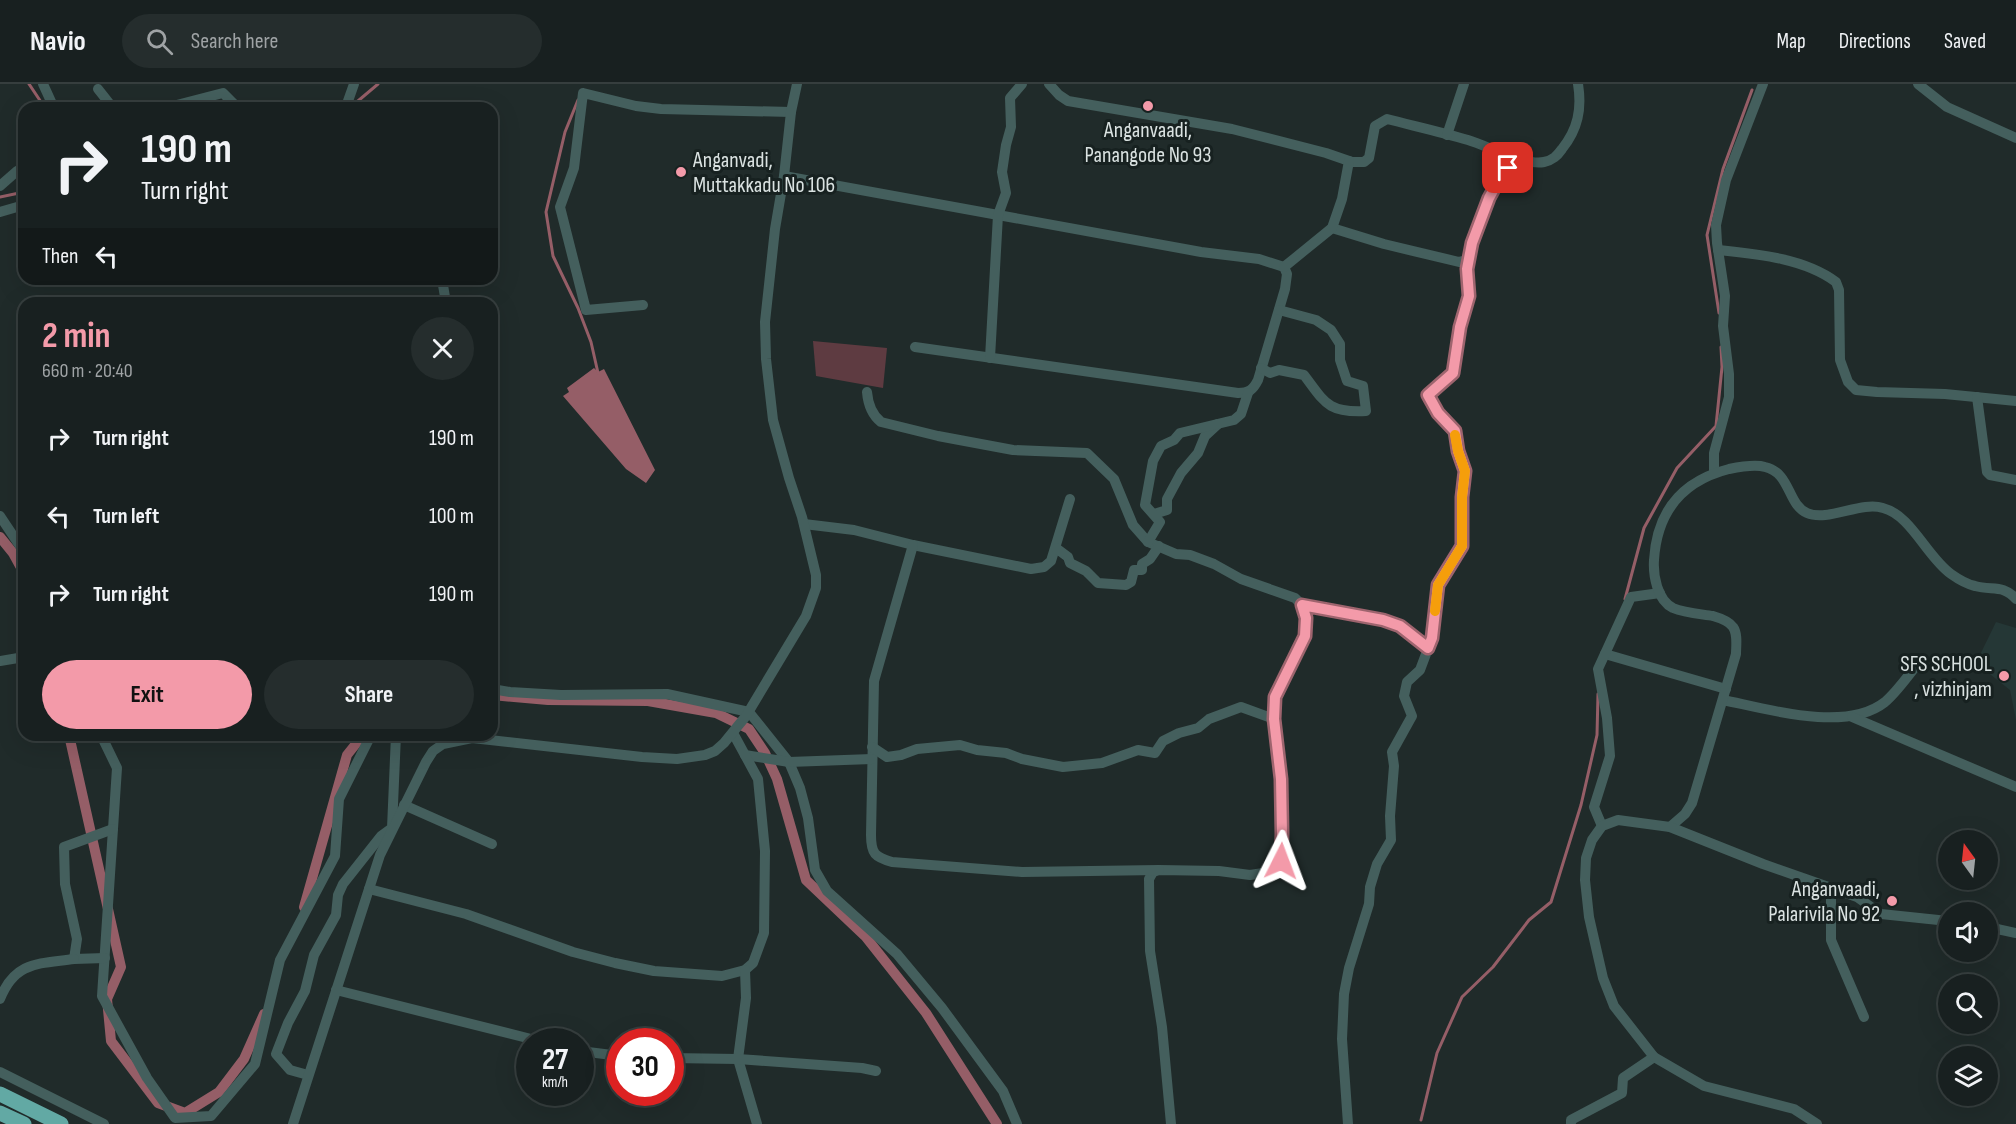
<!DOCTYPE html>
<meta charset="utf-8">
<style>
body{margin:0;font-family:"Sofia Sans Condensed",sans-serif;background:#252d2d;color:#f1f3f6;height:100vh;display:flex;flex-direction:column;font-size:22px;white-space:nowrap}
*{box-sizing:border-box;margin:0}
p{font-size:20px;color:#9fa3a5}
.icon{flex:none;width:33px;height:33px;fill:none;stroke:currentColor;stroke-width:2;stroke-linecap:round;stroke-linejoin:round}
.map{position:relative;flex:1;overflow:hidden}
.panel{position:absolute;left:18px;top:213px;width:480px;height:444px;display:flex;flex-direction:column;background:#182020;border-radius:18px;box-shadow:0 6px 24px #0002,0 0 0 2px #363e3e}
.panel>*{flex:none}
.top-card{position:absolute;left:18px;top:18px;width:480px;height:183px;border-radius:18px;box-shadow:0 6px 24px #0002,0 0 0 2px #363e3e;background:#182020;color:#f1f3f6;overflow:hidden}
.needle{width:39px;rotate:345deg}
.fabs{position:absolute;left:1938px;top:746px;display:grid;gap:12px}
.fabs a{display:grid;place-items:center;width:60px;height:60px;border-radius:50%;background:#182020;box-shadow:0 6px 24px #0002,0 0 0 2px #363e3e;font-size:30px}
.speed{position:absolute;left:516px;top:944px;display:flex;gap:12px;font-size:30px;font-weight:700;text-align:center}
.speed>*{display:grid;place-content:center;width:78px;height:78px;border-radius:50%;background:#182020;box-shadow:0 6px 24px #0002,0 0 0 2px #363e3e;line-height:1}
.speed small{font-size:15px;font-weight:400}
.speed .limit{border:9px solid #d22;background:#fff;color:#111}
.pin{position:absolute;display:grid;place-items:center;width:51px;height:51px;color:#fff;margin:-26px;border-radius:12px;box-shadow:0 3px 9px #0006}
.me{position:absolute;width:66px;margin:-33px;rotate:3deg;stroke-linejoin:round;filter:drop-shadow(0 0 4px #0008)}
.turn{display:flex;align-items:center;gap:21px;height:126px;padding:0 24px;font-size:27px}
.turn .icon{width:78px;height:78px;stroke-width:2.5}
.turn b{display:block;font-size:42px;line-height:51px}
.then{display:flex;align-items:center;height:57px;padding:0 24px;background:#0003;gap:12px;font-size:22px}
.round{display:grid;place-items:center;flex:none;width:63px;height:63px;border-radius:32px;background:#252d2d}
.head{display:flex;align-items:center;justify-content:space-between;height:102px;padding:0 24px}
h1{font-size:36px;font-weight:700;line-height:45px;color:#f39aa9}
.action{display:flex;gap:12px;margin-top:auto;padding:12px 24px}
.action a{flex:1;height:69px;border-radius:36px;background:#f39aa9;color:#111;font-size:24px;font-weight:700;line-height:69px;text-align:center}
.action a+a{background:#252d2d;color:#f1f3f6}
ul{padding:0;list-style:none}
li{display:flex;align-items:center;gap:18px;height:78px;padding:0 24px}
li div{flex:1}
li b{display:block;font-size:22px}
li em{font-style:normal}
header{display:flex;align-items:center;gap:36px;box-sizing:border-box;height:84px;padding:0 30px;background:#182020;border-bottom:2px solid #363e3e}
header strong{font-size:28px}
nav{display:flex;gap:33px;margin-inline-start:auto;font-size:21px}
.search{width:420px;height:54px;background:#252d2d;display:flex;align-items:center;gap:15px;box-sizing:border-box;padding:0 21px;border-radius:33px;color:#9fa3a5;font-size:22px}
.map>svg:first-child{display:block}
.built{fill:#253736}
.green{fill:#5e3b41}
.water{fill:#955e67}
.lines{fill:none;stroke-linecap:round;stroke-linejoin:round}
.stream{stroke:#955e67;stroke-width:3}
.canal{stroke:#955e67;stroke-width:10}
.minor{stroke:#445f5d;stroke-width:10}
.highway{stroke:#62a9a4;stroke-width:15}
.route-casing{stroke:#9e646e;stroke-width:15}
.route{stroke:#f39aa9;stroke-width:10}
.slow{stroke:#f59e0b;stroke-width:10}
.poi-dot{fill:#f39aa9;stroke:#172120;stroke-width:2}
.labels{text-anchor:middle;stroke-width:6;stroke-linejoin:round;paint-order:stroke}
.poi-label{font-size:22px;fill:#dae2e1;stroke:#172120;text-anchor:end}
</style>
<header>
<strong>Navio</strong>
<div class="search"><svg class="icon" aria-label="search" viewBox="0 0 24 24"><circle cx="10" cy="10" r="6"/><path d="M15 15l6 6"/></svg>Search here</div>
<nav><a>Map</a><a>Directions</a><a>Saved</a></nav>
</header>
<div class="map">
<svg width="2016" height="1040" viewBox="0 0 2016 1040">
<rect width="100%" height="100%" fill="#202b2a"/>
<polygon class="built" points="1996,538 2016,544 2016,636 2010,606 1976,579"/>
<polygon class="green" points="813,257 887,264 883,304 816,292"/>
<polygon class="water" points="594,284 598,288 604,285 655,386 646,399 626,385 563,312 569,308 567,304"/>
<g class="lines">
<g class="stream">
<polyline points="29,0 45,24"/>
<polyline points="578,16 565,48 546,128 553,172 578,224 591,258 598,289"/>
<polyline points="352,22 378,0"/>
<polyline points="0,113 24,108"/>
<polyline points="1719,229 1707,151 1723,85 1752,6"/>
<polyline points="1625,515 1644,444 1677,384 1716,342 1722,283 1721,263"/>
<polyline points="1421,1036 1437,969 1462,913 1493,883 1529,836 1551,818 1581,721 1597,651 1598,610"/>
</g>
<g class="canal">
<polyline points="0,453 13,469 24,489"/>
<polyline points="492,611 548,616 648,617 716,629 749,645 765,669 777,695 806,796 865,852 926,929 997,1040"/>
<polyline points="69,651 121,883 107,915 111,957 158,1019 185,1029 219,1008 244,975 264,930"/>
<polyline points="304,823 347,671 363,651"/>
</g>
<g class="minor">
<polyline points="43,0 54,24"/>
<path d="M1049,0l10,11 9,6 164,28 94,24 26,9h12l5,-4 6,-32 12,-7c27,7 55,13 81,21 20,6 57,26 76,22 9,-2 13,-6 18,-13 16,-20 20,-40 16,-65"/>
<polyline points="1918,0 1947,23 2016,54"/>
<polyline points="98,5 113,24"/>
<polyline points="165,24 223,9 238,24"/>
<polyline points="348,24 348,17 354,0"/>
<polyline points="1447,51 1464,0"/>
<path d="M784,92l417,76 58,7 25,8 3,7 -2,15 -27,91c-5,10 -9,13 -20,13l-323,-46"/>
<polyline points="0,102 17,87 24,83"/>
<polyline points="0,128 24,121"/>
<polyline points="1332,144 1384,160 1459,178 1468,176"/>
<path d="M1718,166c38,4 86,8 118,32l3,8 1,70 8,22 8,8 21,2 68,2 71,7"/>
<polyline points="1284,183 1332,144 1342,115 1349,77"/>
<polyline points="442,195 446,219"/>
<polyline points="643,221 586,226 560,123 574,84 583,9 636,22 661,25 791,28"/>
<polyline points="990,274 998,131 1006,109 1002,88 1006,61 1011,43 1010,14 1022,0"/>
<path d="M1261,284l9,5 9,-3 25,5c21,28 24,38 62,36l-3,-25 -16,-5 -7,-21v-16l-9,-14 -15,-10 -37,-10"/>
<path d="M867,308c1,12 4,22 14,30l57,14 75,14 74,3 27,26 19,46 15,17 28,12 14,1 24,9 27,15 54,19 7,7 4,13 -1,18 -30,61 -1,22 7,60 1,55 -1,27 -18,12 -13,2 -31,-4 -60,-1 -6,2 -4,7 1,72 12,76 9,97"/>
<polyline points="1977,313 1987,388 1990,391 2016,396"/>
<polyline points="1714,389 1714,369 1729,313 1729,290 1723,242 1725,212 1717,159 1716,141 1726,96 1763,0"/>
<polyline points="1154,430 1167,426 1167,415 1181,389 1198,369 1205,352 1218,340"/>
<polyline points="0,432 24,468"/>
<polyline points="804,440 854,446 913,461 1031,485 1044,483 1051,477 1070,415"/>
<polyline points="1148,458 1160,438 1145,421 1153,377 1161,362 1174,356 1180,349 1234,336 1241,330 1248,309"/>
<path d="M913,461l-39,136 -3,154c0,19 4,22 21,27l130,10 137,-2"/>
<polyline points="1056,464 1068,473 1070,479 1086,487 1098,499 1126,501 1131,498 1134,486 1142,486 1142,480 1150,475 1159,462"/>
<polyline points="1302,521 1384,536 1399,542 1428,564"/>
<polyline points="1605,570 1726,605"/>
<polyline points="0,577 24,573"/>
<polyline points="492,605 510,608 561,611 667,610 749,628 789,678 800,704 808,734 815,786 827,807 897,870 942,924 1003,1007 1017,1040"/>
<path d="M1723,616c44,9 123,33 162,2 13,-11 24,-28 36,-42"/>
<polyline points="1852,633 2016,703"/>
<polyline points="101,651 117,684 102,912 147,994 175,1034 211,1032 255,980 280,876 335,772 339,715 371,651"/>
<polyline points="872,663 887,673 901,671 917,665 960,661 977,666 1006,669 1022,675 1063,683 1102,679 1138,666 1155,669 1163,657 1179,649 1198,644 1209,635 1241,623 1274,635"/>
<polyline points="745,671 789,678 872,675"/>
<polyline points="404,721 492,760"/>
<polyline points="1602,742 1594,723 1610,672 1607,634 1598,585 1631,513 1660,509"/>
<path d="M1670,743l15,-13 7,-11 44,-149c0,-8 2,-20 -3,-27 -4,-6 -13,-9 -20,-11 -12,-2 -28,-3 -40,-8 -16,-8 -20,-33 -19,-48 3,-49 28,-79 75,-91 10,-2 26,-5 36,-2 26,6 22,37 42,46 21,9 54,-12 76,-5 28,7 44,49 68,66 7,5 15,10 24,12 17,5 28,-2 41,13"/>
<polyline points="1831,804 1831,856 1864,933"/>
<polyline points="369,805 466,830 573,868 615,879 654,887 722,892 745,886 753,879 764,849 765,767 758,695 733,649"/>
<polyline points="1988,843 2016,849"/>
<polyline points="105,874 74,875 77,855 65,800 64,763 113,745"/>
<polyline points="745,886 746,914 738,975 757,1040"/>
<polyline points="336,906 539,957"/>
<path d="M0,915c15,-38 39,-35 74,-40"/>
<polyline points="580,967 620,972"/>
<polyline points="670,974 738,975 862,984 876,987"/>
<polyline points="0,988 104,1040"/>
<polyline points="308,991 290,986 276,970 288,939 305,907 314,871 336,831 338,811 343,800 381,752 392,744 396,651"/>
<polyline points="293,1040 380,771 426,678 433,667 443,660 472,654 642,673 677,675 705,671 715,667 724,659 746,632 806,532 816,504 816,491 802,433 789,394 773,336 766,275 765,238 775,145 784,92 791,28 797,0"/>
<polyline points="1348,1040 1342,955 1344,910 1349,884 1369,820 1370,803 1377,780 1391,756 1390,732 1394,682 1392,668 1412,632 1404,612 1407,598 1420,586 1432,554 1438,500 1462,462 1462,413 1465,387 1458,367 1455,347 1438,329 1428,311 1441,297 1453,289 1460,243 1469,212 1467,185 1472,159 1489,114 1495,103 1503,99 1508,84 1521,82 1524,75"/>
<polyline points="1571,1040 1571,1036 1622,1009 1623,994 1654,973"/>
<polyline points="1817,1040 1794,1025 1704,1002 1654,973 1614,922 1603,894 1589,833 1585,796 1586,774 1592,756 1602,742 1618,736 1670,743 1763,780 1857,813 1881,830 1948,837"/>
</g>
<g class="highway">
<polyline points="0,1010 61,1040"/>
<polyline points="0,1029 24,1040"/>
</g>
</g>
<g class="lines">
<defs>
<polyline id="route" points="1281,777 1282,750 1281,695 1274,635 1275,613 1305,552 1306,534 1302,521 1383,536 1400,542 1428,564 1432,554 1438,501 1462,462 1462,413 1465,387 1458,367 1455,347 1438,329 1428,311 1453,289 1460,243 1469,212 1467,185 1472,159 1489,114 1495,103 1503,99 1508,84"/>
</defs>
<use href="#route" class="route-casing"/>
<use href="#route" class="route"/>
<polyline class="slow" points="1435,527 1438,501 1462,462 1462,413 1465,387 1458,367 1455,351"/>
</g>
<g class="poi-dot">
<circle cx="1148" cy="22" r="6"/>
<circle cx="681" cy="88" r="6"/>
<circle cx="2004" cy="592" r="6"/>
<circle cx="1892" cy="817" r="6"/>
</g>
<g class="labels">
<g class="poi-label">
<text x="1148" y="53" text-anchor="middle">Anganvaadi,<tspan x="1148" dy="25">Panangode No 93</tspan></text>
<text x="693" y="83" text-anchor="start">Anganvadi,<tspan x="693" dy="25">Muttakkadu No 106</tspan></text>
<text x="1992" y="587">SFS SCHOOL<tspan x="1992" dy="25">, vizhinjam</tspan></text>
<text x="1880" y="812">Anganvaadi,<tspan x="1880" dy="25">Palarivila No 92</tspan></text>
</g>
</g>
</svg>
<div class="fabs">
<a><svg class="needle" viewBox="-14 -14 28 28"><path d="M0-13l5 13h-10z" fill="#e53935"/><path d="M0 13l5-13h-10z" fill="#9fa3a5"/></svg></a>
<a><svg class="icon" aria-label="sound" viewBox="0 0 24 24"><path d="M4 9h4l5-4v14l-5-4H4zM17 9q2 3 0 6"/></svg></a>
<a><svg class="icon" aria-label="search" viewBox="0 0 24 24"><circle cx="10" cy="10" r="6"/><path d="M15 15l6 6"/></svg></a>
<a><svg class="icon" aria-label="layers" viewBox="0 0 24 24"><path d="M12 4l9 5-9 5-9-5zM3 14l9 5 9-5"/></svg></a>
</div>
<div class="speed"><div>27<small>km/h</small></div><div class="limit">30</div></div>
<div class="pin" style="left:1508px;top:84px;background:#d93025"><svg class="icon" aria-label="arrive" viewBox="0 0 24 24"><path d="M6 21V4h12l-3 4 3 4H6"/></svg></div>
<svg class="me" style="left:1281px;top:777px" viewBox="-20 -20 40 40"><path d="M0-17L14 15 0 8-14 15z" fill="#f39aa9" stroke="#fff" stroke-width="4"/></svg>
<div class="top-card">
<div class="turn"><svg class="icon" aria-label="right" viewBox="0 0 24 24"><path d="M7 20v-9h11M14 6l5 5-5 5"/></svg><div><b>190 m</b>Turn right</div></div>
<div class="then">Then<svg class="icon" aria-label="left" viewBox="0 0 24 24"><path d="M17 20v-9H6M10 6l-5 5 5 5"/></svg></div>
</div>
<section class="panel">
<div class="head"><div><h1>2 min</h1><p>660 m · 20:40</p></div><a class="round"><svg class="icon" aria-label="close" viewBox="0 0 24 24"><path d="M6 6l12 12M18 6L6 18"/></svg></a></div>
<ul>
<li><svg class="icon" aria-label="right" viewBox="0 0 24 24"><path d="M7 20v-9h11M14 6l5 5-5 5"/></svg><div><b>Turn right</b></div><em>190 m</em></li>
<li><svg class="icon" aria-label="left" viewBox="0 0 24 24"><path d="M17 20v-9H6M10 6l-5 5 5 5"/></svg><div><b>Turn left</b></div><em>100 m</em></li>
<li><svg class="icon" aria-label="right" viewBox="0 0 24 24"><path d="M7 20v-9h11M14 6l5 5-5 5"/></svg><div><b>Turn right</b></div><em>190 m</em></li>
</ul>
<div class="action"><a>Exit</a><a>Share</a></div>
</section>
</div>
